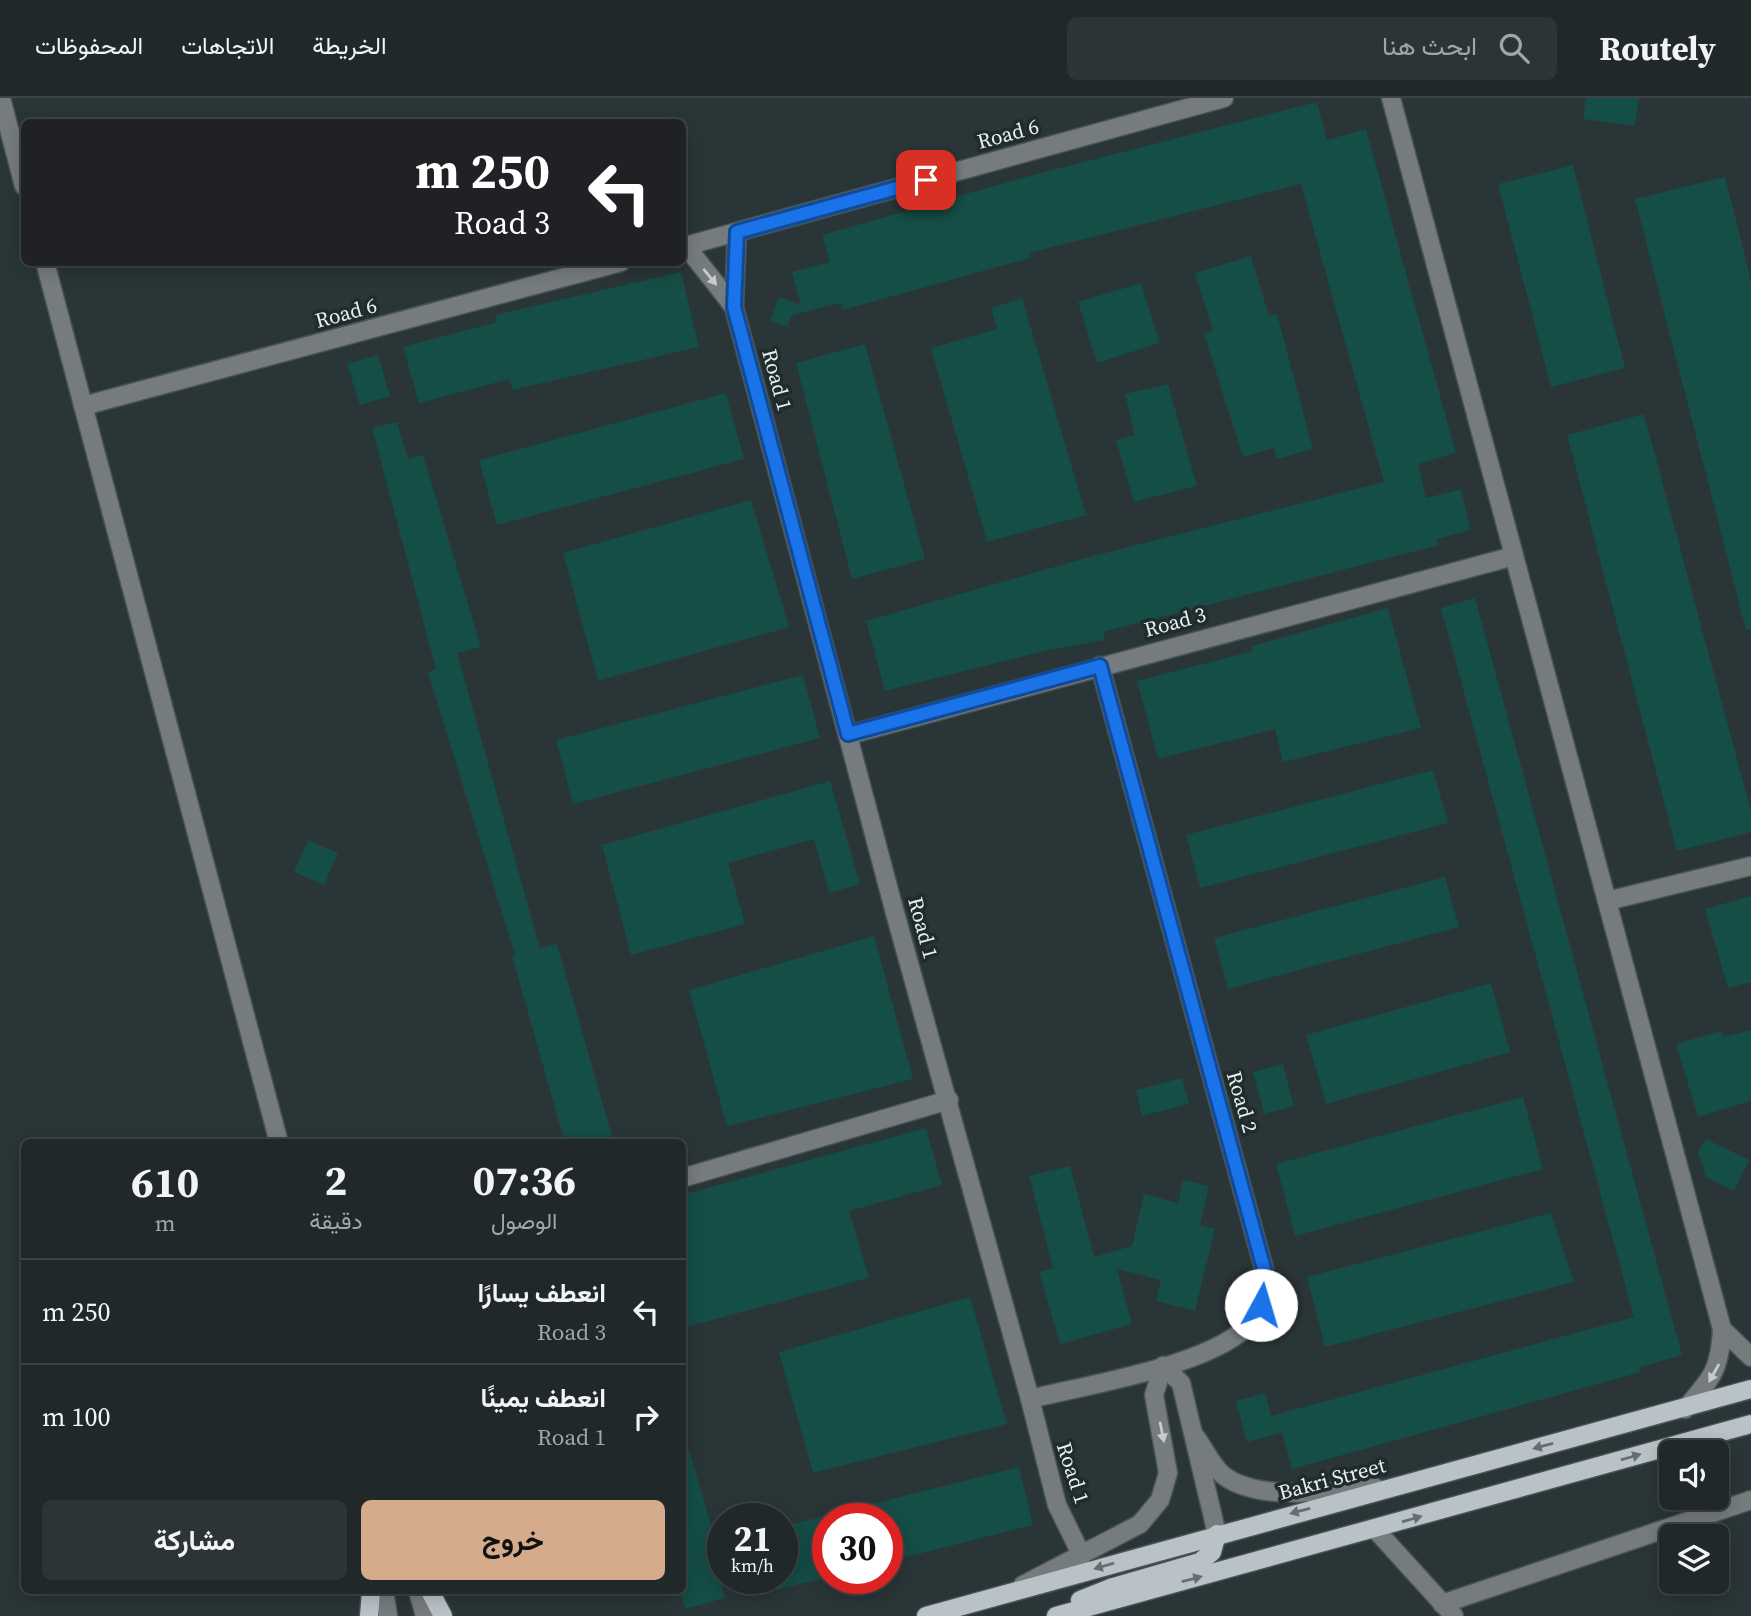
<!DOCTYPE html>
<html lang="ar">
<meta charset="utf-8">
<style>
body{margin:0;font-family:"Source Serif 4",Vazirmatn,serif;background:#2d3435;color:#f1f3f6;direction:rtl;height:100vh;display:flex;flex-direction:column;font-size:26px;white-space:nowrap}
*{box-sizing:border-box;margin:0}
p{font-size:23px;color:#a2a6a8}
.icon{flex:none;width:38px;height:38px;fill:none;stroke:currentColor;stroke-width:2;stroke-linecap:round;stroke-linejoin:round}
.map{position:relative;flex:1;overflow:hidden;direction:ltr}
.panel{position:absolute;left:21px;top:1041px;width:665px;height:455px;display:flex;flex-direction:column;background:#202829;border-radius:10px;box-shadow:0 4px 18px #0003,0 0 0 2px #3d4446;direction:rtl}
.panel>*{flex:none}
.hud{position:absolute;left:21px;top:21px;width:665px;height:147px;border-radius:10px;box-shadow:0 4px 18px #0003,0 0 0 2px #3d4446;direction:rtl;background:#202124;color:#fff;overflow:hidden}
.controls{position:absolute;left:1659px;top:1342px;display:grid;gap:14px}
.controls a{display:grid;place-items:center;width:70px;height:70px;border-radius:10px;background:#202829;box-shadow:0 4px 18px #0003,0 0 0 2px #3d4446;font-size:35px}
.speed{position:absolute;left:707px;top:1405px;display:flex;gap:14px;font-size:35px;font-weight:700;text-align:center}
.speed>*{display:grid;place-content:center;width:91px;height:91px;border-radius:50%;background:#202829;box-shadow:0 4px 18px #0003,0 0 0 2px #3d4446;line-height:1}
.speed small{font-size:18px;font-weight:400}
.speed .limit{border:10px solid #d22;background:#fff;color:#111}
.pin{position:absolute;display:grid;place-items:center;width:60px;height:60px;color:#fff;margin:-30px;border-radius:14px;box-shadow:0 4px 10px #0006}
.me{position:absolute;width:77px;margin:-38px;rotate:6deg;stroke-linejoin:round;filter:drop-shadow(0 0 5px #0008)}
.turn{display:flex;align-items:center;gap:24px;height:147px;padding:0 21px;font-size:32px}
.turn .icon{width:91px;height:91px;stroke-width:2.5}
.turn b{display:block;font-size:49px;line-height:60px}
.eta{display:flex;justify-content:space-evenly;align-items:center;height:119px;text-align:center}
.eta b{font-size:42px;font-weight:700;line-height:49px}
.button{display:flex;gap:14px;margin-top:auto;padding:14px 21px}
.button a{flex:1;height:80px;border-radius:10px;background:#d6ab8b;color:#111;font-size:28px;font-weight:700;line-height:80px;text-align:center}
.button a+a{background:#2d3435;color:#f1f3f6}
ul{padding:0;list-style:none}
li{display:flex;align-items:center;gap:21px;height:105px;padding:0 21px;border-top:2px solid #3d4446}
li div{flex:1}
li b{display:block;font-size:26px}
li em{font-style:normal}
header{display:flex;align-items:center;gap:42px;box-sizing:border-box;height:98px;padding:0 35px;background:#202829;border-bottom:2px solid #3d4446}
header strong{font-size:33px}
nav{display:flex;gap:38px;margin-inline-start:auto;font-size:24px}
.search{width:490px;height:63px;background:#2d3435;display:flex;align-items:center;gap:18px;box-sizing:border-box;padding:0 24px;border-radius:10px;color:#a2a6a8;font-size:26px}
.map>svg:first-child{display:block}
.building{fill:#154d47}
.lines{fill:none;stroke-linecap:round;stroke-linejoin:round}
.minor-casing{stroke:#485355;stroke-width:21}
.major-casing{stroke:#485355;stroke-width:21}
.minor{stroke:#767b7d;stroke-width:18}
.major{stroke:#b9c2c7;stroke-width:18}
.oneway{fill:#c6ccce}
.oneway2{fill:#656f72}
.route-casing{stroke:#114b97;stroke-width:18}
.route{stroke:#1a73e8;stroke-width:12}
.labels{text-anchor:middle;stroke-width:7;stroke-linejoin:round;paint-order:stroke}
.street-label{font-size:21px;fill:#e8eff0;stroke:#202b2d}
</style>
<header>
<strong>Routely</strong>
<div class="search"><svg class="icon" aria-label="search" viewBox="0 0 24 24"><circle cx="10" cy="10" r="6"/><path d="M15 15l6 6"/></svg>ابحث هنا</div>
<nav><a>الخريطة</a><a>الاتجاهات</a><a>المحفوظات</a></nav>
</header>
<div class="map">
<svg width="1751" height="1518" viewBox="0 0 1751 1518">
<rect width="100%" height="100%" fill="#2a3537"/>
<g class="building">
<polygon points="1586,0 1639,0 1635,28 1583,21"/>
<polygon points="1317,4 1327,42 1366,31 1456,355 1418,366 1426,400 1461,391 1471,432 1437,441 1439,447 1103,534 1105,542 1049,552 885,593 866,523 1082,461 1384,384 1301,86 1029,155 1030,160 843,212 841,205 792,217 787,229 770,223 779,199 801,207 792,174 830,164 822,137 1022,80"/>
<polygon points="1573,67 1625,270 1551,289 1498,86"/>
<polygon points="1725,79 1751,182 1751,532 1746,532 1635,101"/>
<polygon points="1251,158 1269,218 1277,216 1313,351 1277,361 1274,350 1243,359 1204,236 1213,233 1195,175"/>
<polygon points="681,174 699,249 512,292 510,281 419,305 403,249 497,224 495,217"/>
<polygon points="1141,185 1160,245 1097,265 1078,204"/>
<polygon points="1022,200 1086,417 987,444 931,250 997,231 991,210"/>
<polygon points="865,246 925,461 852,481 796,265"/>
<polygon points="378,257 390,298 360,307 347,266"/>
<polygon points="1168,286 1197,388 1134,404 1116,342 1135,337 1125,296"/>
<polygon points="726,295 744,361 497,427 479,362"/>
<polygon points="1644,316 1751,713 1751,734 1677,753 1567,337"/>
<polygon points="397,324 408,361 423,357 481,549 457,555 540,850 557,846 614,1045 565,1045 512,858 515,857 428,574 436,571 372,330"/>
<polygon points="751,402 789,529 598,583 563,455"/>
<polygon points="1475,500 1682,1257 1640,1269 1641,1274 1292,1371 1282,1335 1247,1344 1236,1303 1265,1295 1271,1318 1634,1219 1441,510"/>
<polygon points="1388,510 1421,630 1283,664 1275,631 1158,661 1137,583 1253,553 1252,548"/>
<polygon points="803,577 820,640 573,706 556,642"/>
<polygon points="1433,672 1448,725 1200,790 1186,737"/>
<polygon points="830,683 860,786 829,795 814,741 728,765 745,826 631,857 602,747"/>
<polygon points="308,742 338,755 324,787 294,774"/>
<polygon points="1445,779 1459,829 1228,891 1214,840"/>
<polygon points="1751,798 1751,884 1728,890 1705,811"/>
<polygon points="874,838 913,981 727,1028 689,892"/>
<polygon points="1491,885 1510,954 1326,1006 1306,937"/>
<polygon points="1751,932 1751,1003 1698,1019 1676,946 1721,933 1723,939"/>
<polygon points="1283,966 1294,1008 1264,1016 1253,974"/>
<polygon points="1182,980 1189,1006 1142,1018 1136,992"/>
<polygon points="1523,999 1543,1071 1295,1138 1276,1066"/>
<polygon points="926,1030 942,1087 849,1113 869,1180 682,1230 682,1097"/>
<polygon points="1706,1041 1749,1062 1734,1093 1706,1079 1698,1054"/>
<polygon points="1070,1068 1094,1159 1132,1148 1144,1096 1178,1105 1183,1082 1209,1088 1200,1127 1215,1131 1195,1213 1156,1203 1161,1182 1117,1171 1132,1226 1060,1246 1039,1174 1053,1170 1029,1078"/>
<polygon points="1551,1115 1574,1184 1325,1249 1307,1179"/>
<polygon points="970,1199 1007,1326 813,1375 779,1254"/>
<polygon points="682,1342 686,1342 721,1460 714,1462 725,1500 685,1511 680,1493 682,1493"/>
<polygon points="1019,1369 1033,1427 887,1464 887,1421 834,1421 833,1416"/>
<polygon points="828,1417 828,1479 752,1498 748,1480 782,1480 782,1429"/>
</g>
<g class="lines">
<defs>
<g id="minor">
<polyline points="1,0 24,88"/>
<path d="M1391,0l331,1231c-2,41 -10,49 -37,80"/>
<polyline points="737,134 734,209 895,815 1030,1301 1057,1407 1082,1458"/>
<polyline points="686,148 734,209"/>
<polyline points="682,149 1224,0"/>
<polyline points="45,164 279,1045"/>
<polyline points="83,308 621,164"/>
<polyline points="848,637 1514,458"/>
<polyline points="1607,803 1751,768"/>
<polyline points="682,1080 949,1002"/>
<polyline points="1722,1231 1751,1259"/>
<polyline points="1163,1268 1181,1285 1217,1436"/>
<path d="M1030,1301c55,-14 188,-34 222,-78 11,-15 11,-34 12,-52l-164,-603"/>
<path d="M1195,1338c9,12 17,30 28,39 35,28 110,15 153,13"/>
<polyline points="1375,1431 1454,1518"/>
<polyline points="1023,1487 1140,1426 1160,1402 1168,1375 1154,1297 1163,1268"/>
<polyline points="384,1493 388,1518"/>
<polyline points="418,1493 425,1518"/>
<polyline points="1442,1506 1751,1402"/>
</g>
<g id="major">
<polyline points="430,1493 443,1518"/>
<polyline points="1080,1502 1110,1490 1200,1464 1212,1454 1217,1436"/>
<polyline points="369,1518 371,1493"/>
<polyline points="926,1518 1751,1291"/>
<polyline points="1056,1518 1751,1326"/>
</g>
</defs>
<use href="#minor" class="minor-casing"/>
<use href="#major" class="major-casing"/>
<use href="#minor" class="minor"/>
<use href="#major" class="major"/>
</g>
<defs><path id="oneway-solid" d="M-6-.8H1V-3.2L6.5 0L1 3.2V.8H-6Z" transform="scale(1.75)"/></defs>
<g class="oneway">
<use href="#oneway-solid" transform="translate(710 179) rotate(51)"/>
<use href="#oneway-solid" transform="translate(1714 1275) rotate(119)"/>
<use href="#oneway-solid" transform="translate(1162 1334) rotate(79)"/>
</g>
<g class="oneway2">
<use href="#oneway-solid" transform="translate(1543 1348) rotate(165)"/>
<use href="#oneway-solid" transform="translate(1631 1359) rotate(-16)"/>
<use href="#oneway-solid" transform="translate(1300 1413) rotate(165)"/>
<use href="#oneway-solid" transform="translate(1412 1421) rotate(-16)"/>
<use href="#oneway-solid" transform="translate(1104 1468) rotate(164)"/>
<use href="#oneway-solid" transform="translate(1192 1481) rotate(-15)"/>
</g>
<g class="lines">
<defs>
<polyline id="route" points="926,82 737,134 734,209 848,636 1100,568 1264,1171 1261,1207"/>
</defs>
<use href="#route" class="route-casing"/>
<use href="#route" class="route"/>
</g>
<g class="labels">
<g class="street-label">
<text transform="translate(1008 36) rotate(-15)" y="7">Road 6</text>
<text transform="translate(346 215) rotate(-15)" y="7">Road 6</text>
<text transform="translate(777 282) rotate(75)" y="7">Road 1</text>
<text transform="translate(1175 524) rotate(-15)" y="7">Road 3</text>
<text transform="translate(923 830) rotate(75)" y="7">Road 1</text>
<text transform="translate(1242 1004) rotate(74)" y="7">Road 2</text>
<text transform="translate(1073 1375) rotate(72)" y="7">Road 1</text>
<text transform="translate(1332 1381) rotate(-15)" y="7">Bakri Street</text>
</g>
</g>
</svg>
<div class="controls">
<a><svg class="icon" aria-label="sound" viewBox="0 0 24 24"><path d="M4 9h4l5-4v14l-5-4H4zM17 9q2 3 0 6"/></svg></a>
<a><svg class="icon" aria-label="layers" viewBox="0 0 24 24"><path d="M12 4l9 5-9 5-9-5zM3 14l9 5 9-5"/></svg></a>
</div>
<div class="speed"><div>21<small>km/h</small></div><div class="limit">30</div></div>
<div class="pin" style="left:926px;top:82px;background:#d93025"><svg class="icon" aria-label="arrive" viewBox="0 0 24 24"><path d="M6 21V4h12l-3 4 3 4H6"/></svg></div>
<svg class="me" style="left:1261px;top:1207px" viewBox="-20 -20 40 40"><circle r="19" fill="#fff"/><path d="M0-13L10 11 0 6-10 11z" fill="#1a73e8"/></svg>
<div class="hud">
<div class="turn"><svg class="icon" aria-label="left" viewBox="0 0 24 24"><path d="M17 20v-9H6M10 6l-5 5 5 5"/></svg><div><b>250 m</b>Road 3</div></div>
</div>
<section class="panel">
<div class="eta">
<div><b>07:36</b><p>الوصول</p></div>
<div><b>2</b><p>دقيقة</p></div>
<div><b>610</b><p>m</p></div>
</div>
<ul>
<li><svg class="icon" aria-label="left" viewBox="0 0 24 24"><path d="M17 20v-9H6M10 6l-5 5 5 5"/></svg><div><b>انعطف يسارًا</b><p>Road 3</p></div><em>250 m</em></li>
<li><svg class="icon" aria-label="right" viewBox="0 0 24 24"><path d="M7 20v-9h11M14 6l5 5-5 5"/></svg><div><b>انعطف يمينًا</b><p>Road 1</p></div><em>100 m</em></li>
</ul>
<div class="button"><a>خروج</a><a>مشاركة</a></div>
</section>
</div>
